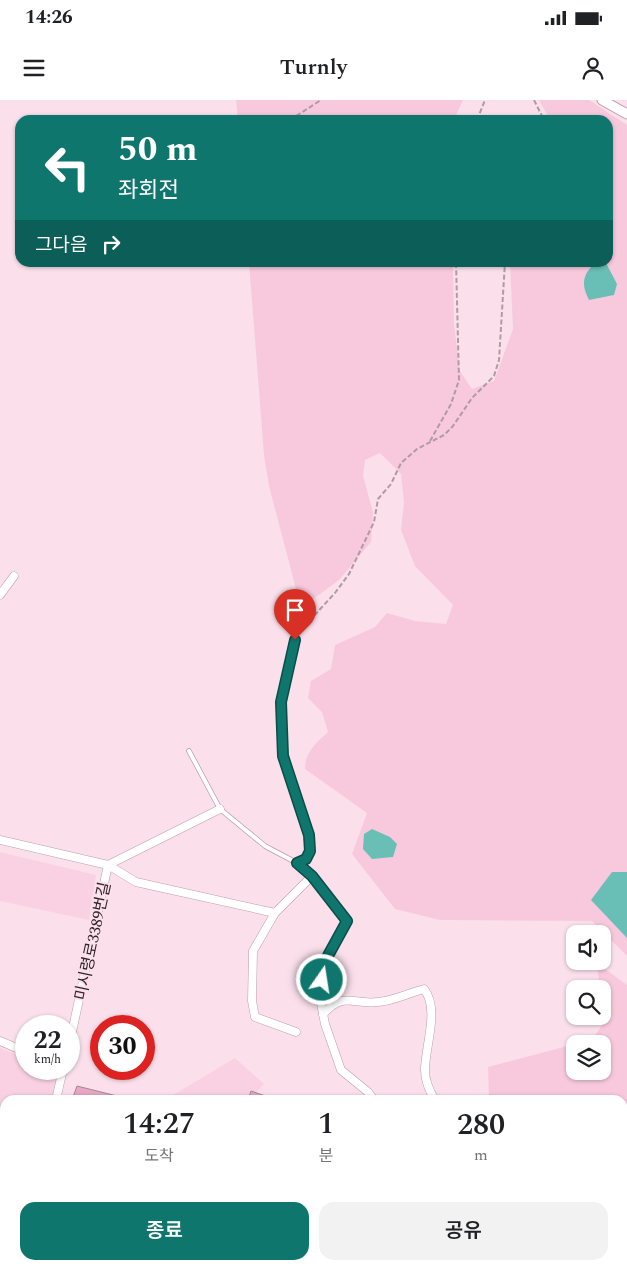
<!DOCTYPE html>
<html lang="ko">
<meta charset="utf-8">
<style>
body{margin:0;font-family:Spectral,"Noto Sans KR",serif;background:#f2f2f2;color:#202124;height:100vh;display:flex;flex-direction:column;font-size:19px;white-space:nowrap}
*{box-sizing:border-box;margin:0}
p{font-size:16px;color:#757577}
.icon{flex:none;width:28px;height:28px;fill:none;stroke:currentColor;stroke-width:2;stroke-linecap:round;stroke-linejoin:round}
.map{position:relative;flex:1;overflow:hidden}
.panel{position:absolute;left:0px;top:995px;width:628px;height:175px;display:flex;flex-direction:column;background:#fff;border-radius:15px 15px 0 0;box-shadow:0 1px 4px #0004}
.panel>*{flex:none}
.hud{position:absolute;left:15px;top:15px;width:598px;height:152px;border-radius:15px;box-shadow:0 1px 4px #0004;background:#0f766e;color:#fff;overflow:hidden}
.tools{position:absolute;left:566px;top:825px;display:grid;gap:10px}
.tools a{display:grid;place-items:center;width:45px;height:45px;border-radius:10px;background:#fff;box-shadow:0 1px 4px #0004;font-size:25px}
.speed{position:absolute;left:15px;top:915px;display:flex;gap:10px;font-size:25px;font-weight:700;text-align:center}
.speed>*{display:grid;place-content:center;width:65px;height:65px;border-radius:50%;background:#fff;box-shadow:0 1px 4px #0004;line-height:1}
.speed small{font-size:12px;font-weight:400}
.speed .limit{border:8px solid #d22;background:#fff;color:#111}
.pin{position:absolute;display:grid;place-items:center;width:42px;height:42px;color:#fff;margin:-51px -21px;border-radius:50% 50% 50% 0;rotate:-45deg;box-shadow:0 0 5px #0007}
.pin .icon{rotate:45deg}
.me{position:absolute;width:55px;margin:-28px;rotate:13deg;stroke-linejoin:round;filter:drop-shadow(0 0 4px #0008)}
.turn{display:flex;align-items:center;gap:18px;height:105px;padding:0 20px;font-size:22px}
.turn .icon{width:65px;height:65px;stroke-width:2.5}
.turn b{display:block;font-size:35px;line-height:42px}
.then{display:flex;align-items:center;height:48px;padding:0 20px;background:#0003;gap:10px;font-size:19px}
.eta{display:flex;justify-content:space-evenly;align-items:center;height:85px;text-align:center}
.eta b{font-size:30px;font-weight:600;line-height:35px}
.primary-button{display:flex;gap:10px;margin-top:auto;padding:10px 20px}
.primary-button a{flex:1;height:58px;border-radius:15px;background:#0f766e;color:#fff;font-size:20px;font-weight:600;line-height:58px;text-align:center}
.primary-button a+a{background:#f2f2f2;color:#202124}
.status{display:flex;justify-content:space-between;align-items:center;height:35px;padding:0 25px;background:#fff;direction:ltr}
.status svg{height:14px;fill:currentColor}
header{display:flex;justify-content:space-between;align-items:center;height:65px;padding:0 20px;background:#fff;font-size:22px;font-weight:600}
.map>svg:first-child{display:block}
.built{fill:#fad1e3}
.green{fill:#f8c9dd}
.water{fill:#69bfb5}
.building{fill:#e8a7c5;stroke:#a58794}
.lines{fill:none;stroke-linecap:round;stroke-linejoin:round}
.service-casing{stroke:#bd9eac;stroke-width:5.5}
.minor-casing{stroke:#bd9eac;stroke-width:9}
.tertiary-casing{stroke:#bd9eac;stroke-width:11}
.secondary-casing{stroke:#bd9eac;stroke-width:12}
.path{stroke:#b09ba4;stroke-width:2;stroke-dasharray:5 2.5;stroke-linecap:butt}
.service{stroke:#fff;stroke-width:4}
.minor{stroke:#fff;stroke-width:8}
.tertiary{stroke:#fff;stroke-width:9}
.secondary{stroke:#fff;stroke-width:10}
.route-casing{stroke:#0a4d48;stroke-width:12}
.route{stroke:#0f766e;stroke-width:9}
.labels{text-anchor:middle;stroke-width:4;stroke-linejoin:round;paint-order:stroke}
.street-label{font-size:16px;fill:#302429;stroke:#fbe0eb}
</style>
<div class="status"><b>14:26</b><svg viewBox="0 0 49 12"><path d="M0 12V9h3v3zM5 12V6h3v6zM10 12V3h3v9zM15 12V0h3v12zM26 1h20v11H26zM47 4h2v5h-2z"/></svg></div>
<header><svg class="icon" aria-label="menu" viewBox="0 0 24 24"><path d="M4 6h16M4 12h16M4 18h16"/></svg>Turnly<svg class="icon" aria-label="person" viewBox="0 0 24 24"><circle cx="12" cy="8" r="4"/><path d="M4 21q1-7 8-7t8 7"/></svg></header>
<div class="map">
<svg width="627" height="1170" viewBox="0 0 627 1170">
<rect width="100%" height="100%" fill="#fbe0eb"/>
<g class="built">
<polygon points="0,752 96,775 89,820 0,801"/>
<polygon points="0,948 26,958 26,969 53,969 59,971 52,1000 5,1000 5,1022 0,1021"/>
<polygon points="235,958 264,984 249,1000 165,1000"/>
<polygon points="5,1134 5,1165 183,1165 181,1170 0,1170 0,1139"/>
</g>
<g class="green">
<polygon points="236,0 463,0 454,20 238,20"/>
<path d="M539,0h50l38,25v831l-35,-35 -152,-1 -45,-11 -43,-55 15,-41 -62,-44c0,-17 11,-26 23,-37l-6,-20 -14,-14 3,-17 20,-12 4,-24 40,-18 12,-14 28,8 31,3 7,-19 -38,-39 -14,-36 3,-28 -3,-28 -21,-21 -15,7 -2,16 10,36 -2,30 -32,38 -38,28 -32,-122 -5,-31 -15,-192h204l1,61 6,47 12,18 22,-8 19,-52 -3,-66 98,-1v-142h-58z"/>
<polygon points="597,863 627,885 627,1170 599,1170 590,1165 622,1165 622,1000 489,1000 488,967 575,944 575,971 602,971 602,944 578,944 592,940 604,922 602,889 600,889"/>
</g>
<g class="water">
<path d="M596,162l10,1 11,21 -3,11 -25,5c-8,-16 -7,-25 7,-38z"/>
<polygon points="372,729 390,737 397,744 393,757 372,759 363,749 364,734"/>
<polygon points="612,772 627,772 627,838 591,800"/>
</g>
<g class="building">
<polygon points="77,986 121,997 121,1000 72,1000"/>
<polygon points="251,991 274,999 274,1000 248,1000"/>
</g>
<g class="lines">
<defs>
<g id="service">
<polyline points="295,536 281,602 283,657 309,735 310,751 306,759 297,763"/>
<polyline points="189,651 220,709 265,746 297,763 312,776"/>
<polyline points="522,1165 523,1170"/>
<polyline points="580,1165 588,1170"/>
<polyline points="191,1170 193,1165"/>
</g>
<g id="minor">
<polyline points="0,495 14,476"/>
<polyline points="0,740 108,765 136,782 275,813 253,851 252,901 255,917 296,932"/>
<polyline points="108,765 220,709"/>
<polyline points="275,813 312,776 347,821 323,863 320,898 325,924 341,970 368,992 374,1000"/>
<path d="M323,914c21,-23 28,-9 55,-12 15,-1 31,-9 46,-13 16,20 1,57 1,81 0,10 5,22 10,30"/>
<polyline points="0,941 26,952"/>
<polyline points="69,946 108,765"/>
<polyline points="56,1000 63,969"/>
<polyline points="0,1133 5,1128"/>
<polyline points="207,1170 209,1165"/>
<polyline points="398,1170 398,1165"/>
</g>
<polyline id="tertiary" points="602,0 627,14"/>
<g id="secondary">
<polyline points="0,1034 5,1035"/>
<polyline points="333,1165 344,1170"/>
</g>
</defs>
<use href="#service" class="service-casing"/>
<use href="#minor" class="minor-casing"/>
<use href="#tertiary" class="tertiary-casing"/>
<use href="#secondary" class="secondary-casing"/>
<g class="path">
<polyline points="534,0 544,20"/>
<polyline points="290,20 321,0"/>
<polyline points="477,20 485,0"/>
<polyline points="430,341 451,304 459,280 456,162"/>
<polyline points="299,532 335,493 349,474 374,422 378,399 391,384 401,363 417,349 444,335 453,326 472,298 494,276 499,260 505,162"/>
</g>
<use href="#service" class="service"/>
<use href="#minor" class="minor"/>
<use href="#tertiary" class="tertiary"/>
<use href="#secondary" class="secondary"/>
</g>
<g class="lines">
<defs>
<polyline id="route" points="295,540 281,602 283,656 309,735 310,751 306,759 297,763 312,776 347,821 324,863 322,880"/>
</defs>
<use href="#route" class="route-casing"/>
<use href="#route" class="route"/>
</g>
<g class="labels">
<g class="street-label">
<text transform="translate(92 841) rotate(-78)" y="6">미시령로3389번길</text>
</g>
</g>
</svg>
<div class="tools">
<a><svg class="icon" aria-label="sound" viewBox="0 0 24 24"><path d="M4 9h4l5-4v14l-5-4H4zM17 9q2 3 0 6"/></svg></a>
<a><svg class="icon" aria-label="search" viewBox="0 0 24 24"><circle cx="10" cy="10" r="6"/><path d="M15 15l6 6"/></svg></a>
<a><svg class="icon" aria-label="layers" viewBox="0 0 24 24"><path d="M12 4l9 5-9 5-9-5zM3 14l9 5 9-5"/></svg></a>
</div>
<div class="speed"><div>22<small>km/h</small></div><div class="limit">30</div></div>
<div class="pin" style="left:295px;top:540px;background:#d93025"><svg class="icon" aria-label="arrive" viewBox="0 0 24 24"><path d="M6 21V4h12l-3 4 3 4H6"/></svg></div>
<svg class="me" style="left:322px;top:880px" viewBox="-20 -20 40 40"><circle r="17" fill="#0f766e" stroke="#fff" stroke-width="3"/><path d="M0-11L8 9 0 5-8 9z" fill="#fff"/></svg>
<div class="hud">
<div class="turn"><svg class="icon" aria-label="left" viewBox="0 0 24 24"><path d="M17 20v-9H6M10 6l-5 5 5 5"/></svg><div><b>50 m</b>좌회전</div></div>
<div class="then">그다음<svg class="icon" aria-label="right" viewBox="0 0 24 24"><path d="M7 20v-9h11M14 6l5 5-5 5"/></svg></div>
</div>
<section class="panel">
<div class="eta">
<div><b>14:27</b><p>도착</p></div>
<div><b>1</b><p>분</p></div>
<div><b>280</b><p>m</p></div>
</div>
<div class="primary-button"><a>종료</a><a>공유</a></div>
</section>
</div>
